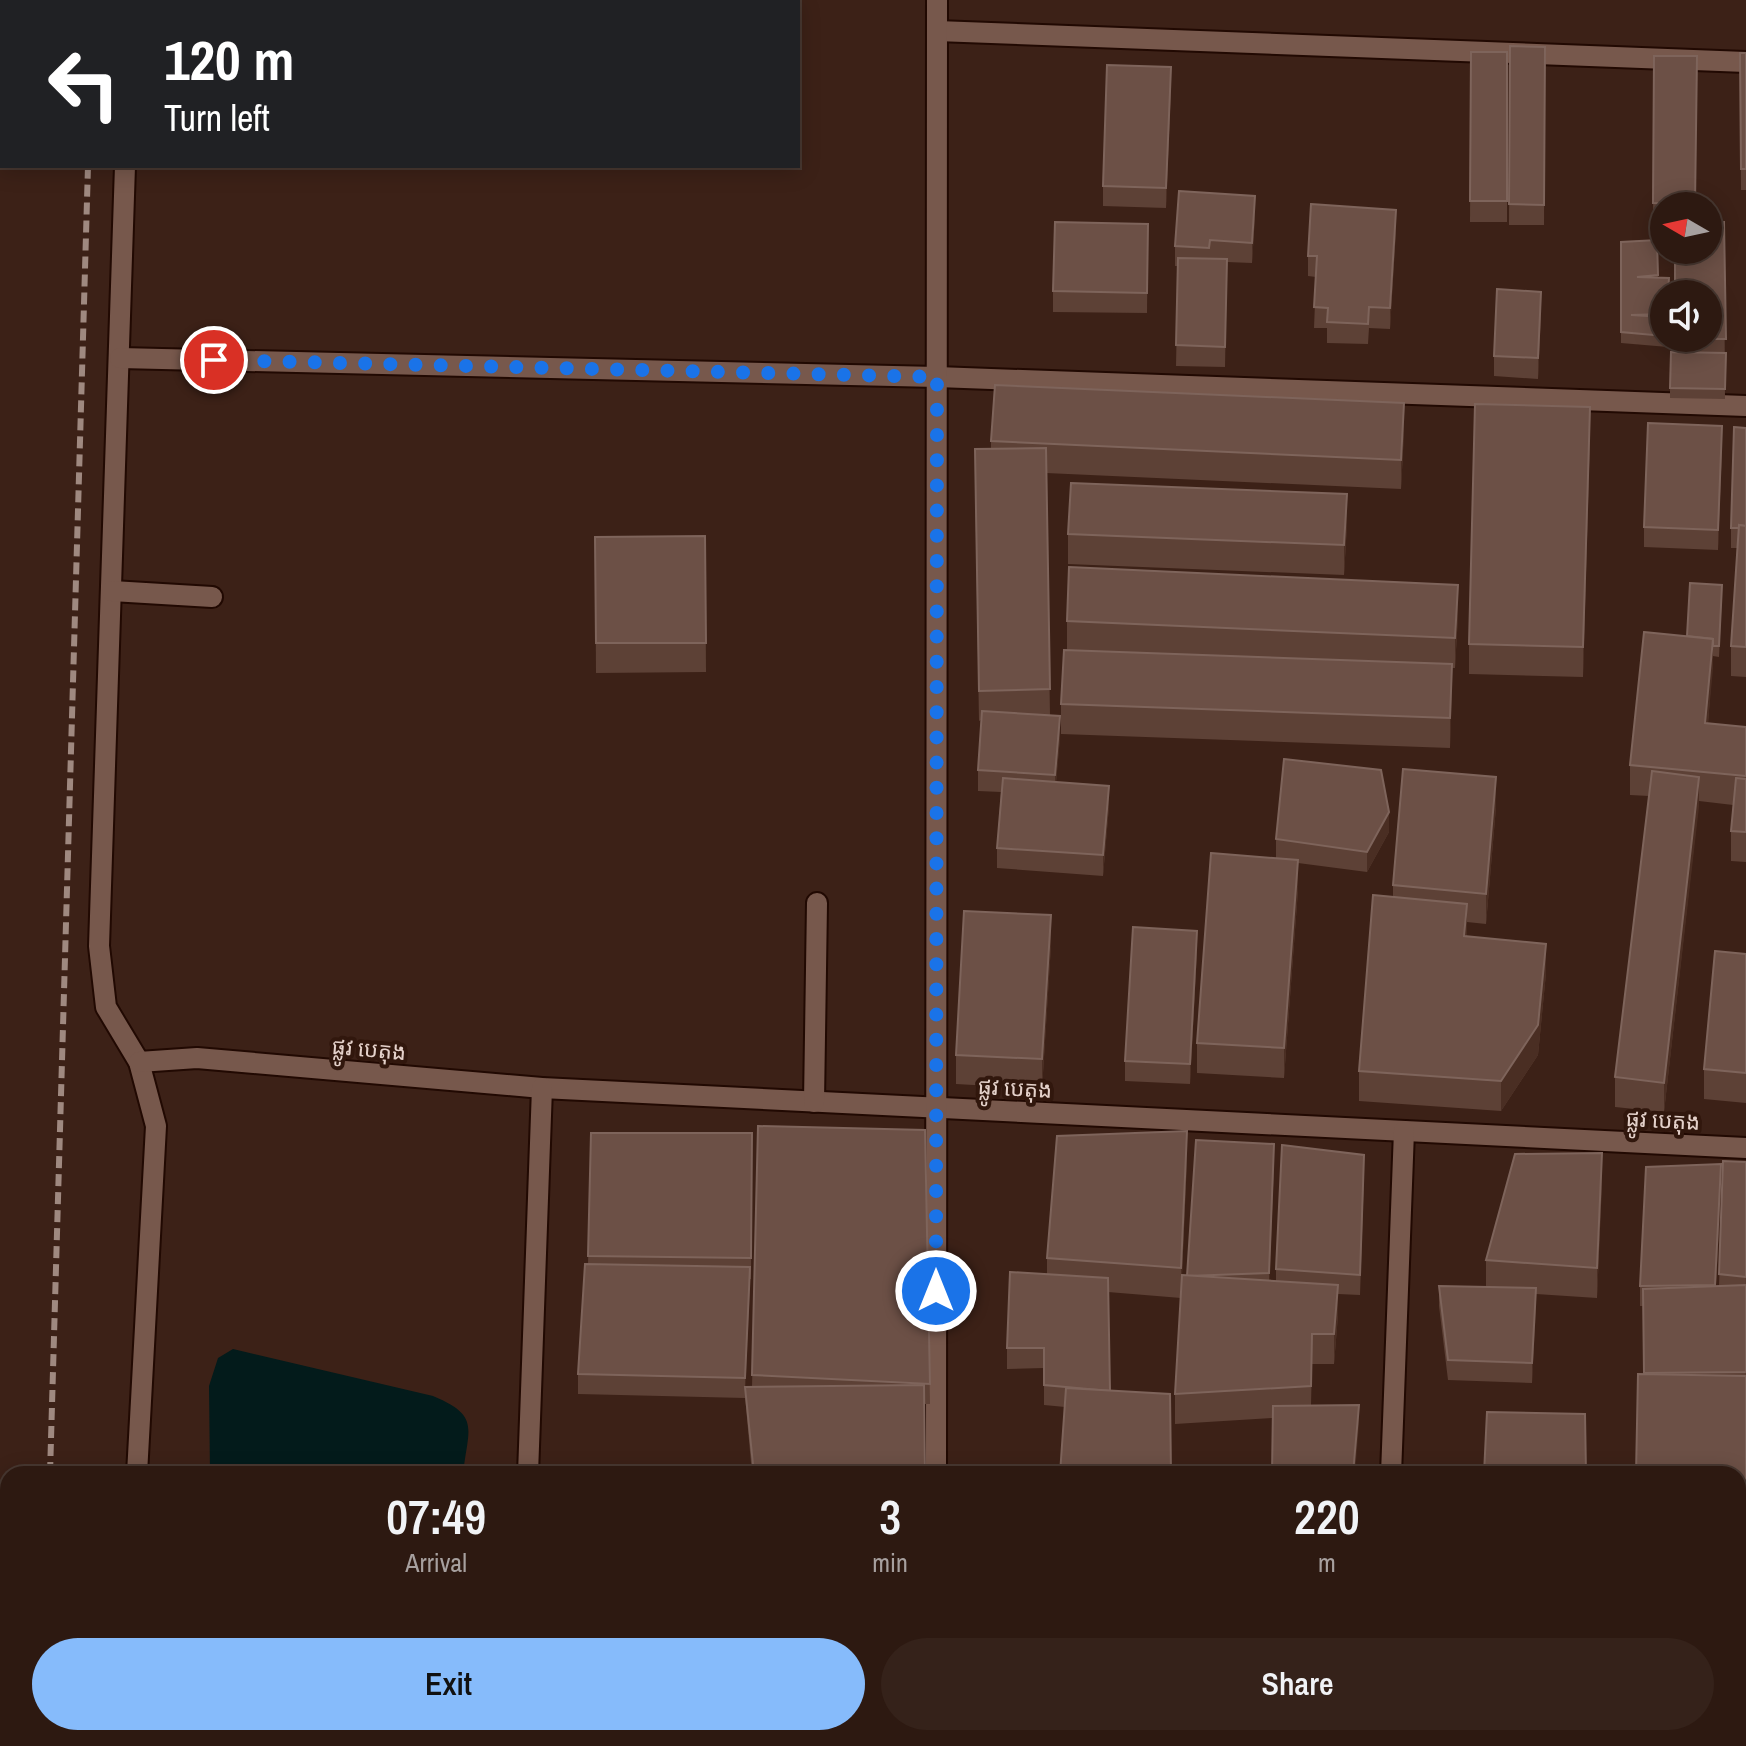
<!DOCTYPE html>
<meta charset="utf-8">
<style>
body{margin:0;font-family:"Archivo Narrow","Noto Sans Khmer",sans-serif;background:#35221a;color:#f1f3f6;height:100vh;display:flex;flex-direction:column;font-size:30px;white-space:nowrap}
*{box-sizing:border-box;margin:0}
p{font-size:26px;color:#a7a09f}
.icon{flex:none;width:44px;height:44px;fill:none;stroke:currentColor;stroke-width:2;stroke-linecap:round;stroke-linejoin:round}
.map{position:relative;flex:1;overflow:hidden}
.sheet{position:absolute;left:0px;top:1466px;width:1746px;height:280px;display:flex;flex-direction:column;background:#2d1911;border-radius:24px 24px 0 0;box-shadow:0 4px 20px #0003,0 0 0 2px #483831}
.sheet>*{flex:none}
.hud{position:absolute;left:0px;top:0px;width:800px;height:168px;box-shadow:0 4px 20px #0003,0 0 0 2px #483831;background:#202124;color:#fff;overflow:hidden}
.needle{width:52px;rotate:279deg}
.fabs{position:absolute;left:1650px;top:192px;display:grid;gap:16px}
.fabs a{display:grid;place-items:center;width:72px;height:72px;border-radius:50%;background:#2d1911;box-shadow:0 4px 20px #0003,0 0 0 2px #483831;font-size:40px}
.pin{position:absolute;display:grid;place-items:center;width:68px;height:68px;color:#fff;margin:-34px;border:4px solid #fff;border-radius:50%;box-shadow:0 2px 8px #0007}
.me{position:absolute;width:88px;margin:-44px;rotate:0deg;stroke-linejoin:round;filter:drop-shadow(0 0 6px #0008)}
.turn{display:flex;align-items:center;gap:28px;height:168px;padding:0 32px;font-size:36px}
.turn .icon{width:104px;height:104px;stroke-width:2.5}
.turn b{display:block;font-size:56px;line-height:68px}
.eta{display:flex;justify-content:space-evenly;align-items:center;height:136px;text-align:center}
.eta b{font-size:48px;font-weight:600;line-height:56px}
.cta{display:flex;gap:16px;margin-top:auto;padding:16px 32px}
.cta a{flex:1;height:92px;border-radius:48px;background:#86bbfb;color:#111;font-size:32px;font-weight:600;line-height:92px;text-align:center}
.cta a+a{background:#35221a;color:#f1f3f6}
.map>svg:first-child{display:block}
.water{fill:#031b1b}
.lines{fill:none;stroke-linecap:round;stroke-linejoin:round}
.minor-casing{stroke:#210902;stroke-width:24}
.minor{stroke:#77584c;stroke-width:20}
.rail{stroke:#9f8980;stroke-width:6;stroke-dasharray:12 6;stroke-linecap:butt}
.wall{fill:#5d4136}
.shaded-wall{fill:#4a2e23}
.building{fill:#6c5046;stroke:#7e645b;stroke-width:2}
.route{stroke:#1a73e8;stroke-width:14;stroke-dasharray:0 25.2}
.labels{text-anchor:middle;stroke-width:8;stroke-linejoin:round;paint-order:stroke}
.street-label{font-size:22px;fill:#e4d1ca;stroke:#31170d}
</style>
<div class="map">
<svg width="1746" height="1746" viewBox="0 0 1746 1746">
<rect width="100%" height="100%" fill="#3c2117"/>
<path class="water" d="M233,1349l200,47c48,20 35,32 30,78h-253l-1,-88 9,-28z"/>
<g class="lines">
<defs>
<g id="minor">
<polyline points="130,2 130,0"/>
<polyline points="937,31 1746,62"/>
<polyline points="125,166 99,946 106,1007 139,1062 156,1126 137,1474"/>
<polyline points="120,358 937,377 1746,406"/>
<polyline points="112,591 212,597"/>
<polyline points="139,1062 197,1058 542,1088 1746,1148"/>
<polyline points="814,1102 817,903"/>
<polyline points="528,1474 542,1088"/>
<polyline points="936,1474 937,0"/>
<polyline points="1391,1474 1404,1131"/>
<polyline points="123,1746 123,1738"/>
<polyline points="518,1746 518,1738"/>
<polyline points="936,1746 936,1738"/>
<polyline points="1381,1746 1381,1738"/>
</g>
</defs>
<use href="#minor" class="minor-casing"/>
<use href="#minor" class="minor"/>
<g class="rail">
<polyline points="92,2 93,0"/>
<polyline points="50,1474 88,166"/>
<polyline points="42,1746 42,1738"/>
</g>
</g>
<g class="wall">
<polygon points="1510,46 1545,47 1544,225 1509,225"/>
<polygon points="1471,52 1507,52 1507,222 1470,222"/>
<polygon points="1740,53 1746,53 1746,190 1741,190"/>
<polygon points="1654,56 1697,56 1695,206 1664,206 1664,224 1653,223"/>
<polygon points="1171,87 1166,208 1103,206 1103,186"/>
<polygon points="1255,216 1252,263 1227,262 1225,367 1176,366 1178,266 1175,266 1175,246"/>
<polygon points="1724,222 1725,399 1670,398 1670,388 1675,352 1675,338"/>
<polygon points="1148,224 1147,313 1053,312 1053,291"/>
<polygon points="1396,230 1390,329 1369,328 1368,344 1327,343 1327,328 1314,328 1316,277 1308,276 1308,256"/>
<polygon points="1657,240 1658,278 1664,294 1664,338 1668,338 1668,347 1621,343 1621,242"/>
<polygon points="1541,312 1538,379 1494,376 1494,356"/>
<polygon points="1746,428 1746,677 1731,676 1731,646 1737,548 1731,548 1731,528"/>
<polygon points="1404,432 1401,489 1046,473 1050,715 1060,737 1056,782 1109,806 1103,876 997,868 997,848 1001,792 978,791 978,770 981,720 979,721 975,479 991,449 991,441"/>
<polygon points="1590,437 1583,677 1469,674 1469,644"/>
<polygon points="1722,447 1718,550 1644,547 1644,527"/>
<polygon points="1347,524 1344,575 1068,564 1068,534"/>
<polygon points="705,536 706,672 596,673 595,537"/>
<polygon points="1722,595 1719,657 1713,656 1708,724 1746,727 1746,862 1731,861 1731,831 1733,805 1699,801 1664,1112 1615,1107 1615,1077 1649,796 1630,795 1630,765 1687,636"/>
<polygon points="1458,615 1455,668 1452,668 1450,748 1061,734 1061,704 1067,650 1067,621"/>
<polygon points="1496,807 1486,924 1467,922 1467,936 1546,973 1538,1055 1501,1111 1359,1101 1359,1071 1393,897 1393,885"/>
<polygon points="1389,832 1367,872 1298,863 1298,890 1284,1078 1197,1073 1197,1043 1276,858 1276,839"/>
<polygon points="1051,945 1042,1089 956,1084 956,1055"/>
<polygon points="1197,951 1190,1084 1125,1081 1125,1061"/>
<polygon points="1746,954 1746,1103 1704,1099 1704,1069"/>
<polygon points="758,1126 925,1130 930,1404 924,1404 925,1474 752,1474 745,1396 745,1398 578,1394 578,1374 588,1264 591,1133 752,1133 751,1279 750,1279 745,1387 752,1387"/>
<polygon points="1187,1160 1182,1275 1187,1276 1274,1165 1269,1280 1276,1281 1276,1269 1364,1176 1360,1295 1338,1294 1338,1315 1334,1364 1312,1364 1311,1405 1359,1425 1272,1418 1175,1424 1175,1394 1181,1298 1108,1292 1065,1407 1044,1405 1044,1368 1007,1369 1007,1348 1047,1274 1047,1258"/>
<polygon points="1723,1161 1746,1162 1746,1541 1738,1541 1738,1474 1644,1374 1643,1306 1640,1306 1640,1286 1721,1185 1716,1286 1719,1286"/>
<polygon points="1602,1183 1597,1298 1536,1294 1532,1383 1448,1380 1439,1306 1439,1286 1486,1287 1486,1260"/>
<rect x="1406" y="1738" width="169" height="8"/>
</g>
<g class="shaded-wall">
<polygon points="1171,67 1171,87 1166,208 1166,188"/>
<polygon points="1255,196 1255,216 1252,263 1252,243"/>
<polygon points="1396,210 1396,230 1390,329 1390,308"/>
<polygon points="1541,292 1541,312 1538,379 1538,358"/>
<polygon points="1404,403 1404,432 1401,489 1401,460"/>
<polygon points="1590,407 1590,437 1583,677 1583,647"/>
<polygon points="1722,426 1722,447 1718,550 1718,530"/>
<polygon points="1347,494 1347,524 1344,575 1344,545"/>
<polygon points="1458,585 1458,615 1455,668 1455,638"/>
<polygon points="1713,639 1713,669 1705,753 1705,723"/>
<polygon points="1452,664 1452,694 1450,748 1450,718"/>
<polygon points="1060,716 1060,737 1055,796 1055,775"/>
<polygon points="1496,777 1496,807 1486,924 1486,894"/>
<polygon points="1699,777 1699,807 1664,1112 1664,1083"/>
<polygon points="1109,786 1109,806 1103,876 1103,855"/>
<polygon points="1389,812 1389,832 1367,872 1367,852"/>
<polygon points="1298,860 1298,890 1284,1078 1284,1048"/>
<polygon points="1467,904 1467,934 1464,966 1464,936"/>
<polygon points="1051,915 1051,945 1042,1089 1042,1059"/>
<polygon points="1197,931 1197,951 1190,1084 1190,1064"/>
<polygon points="1546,944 1546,973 1538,1055 1501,1111 1501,1081"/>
<polygon points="1187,1131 1187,1160 1181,1298 1181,1268"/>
<polygon points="1274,1144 1274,1165 1269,1294 1269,1273"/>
<polygon points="1602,1153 1602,1183 1597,1298 1597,1268"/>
<polygon points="1721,1164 1721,1185 1715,1306 1715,1285"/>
<polygon points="750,1267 750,1288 745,1398 745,1378"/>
<polygon points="1338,1285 1338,1315 1334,1364 1334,1334"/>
<polygon points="1536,1288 1536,1309 1532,1383 1532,1363"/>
<polygon points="1359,1405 1359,1425 1355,1474 1353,1474"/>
</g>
<g class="building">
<polygon points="1510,46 1545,47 1544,205 1509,204"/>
<polygon points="1471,52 1507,52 1507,201 1470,201"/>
<polygon points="1740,53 1746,53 1746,169 1741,169"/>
<polygon points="1654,56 1697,56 1695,204 1653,203"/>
<polygon points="1107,65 1171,67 1166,188 1103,186"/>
<polygon points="1179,191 1255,196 1252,243 1210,240 1209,248 1175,246"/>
<polygon points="1311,204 1396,210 1390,308 1369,307 1368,324 1327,322 1328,308 1314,307 1317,256 1308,256"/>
<polygon points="1055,222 1148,224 1147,293 1053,291"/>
<polygon points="1708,222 1724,222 1726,339 1675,339 1708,338 1708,294 1675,294 1675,250 1708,250"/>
<polygon points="1657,240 1658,275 1637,277 1669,278 1668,294 1664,294 1664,314 1631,315 1664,317 1664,336 1621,332 1621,242"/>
<polygon points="1178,258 1227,259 1225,347 1176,345"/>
<polygon points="1497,289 1541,292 1538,358 1494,356"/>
<polygon points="1671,352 1726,353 1725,389 1670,388"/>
<polygon points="995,385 1404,403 1401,460 991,441"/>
<polygon points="1475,404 1590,407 1583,647 1469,644"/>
<polygon points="1648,423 1722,426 1718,530 1644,527"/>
<polygon points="1734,427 1746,428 1746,526 1739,525 1739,528 1731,528"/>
<polygon points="1046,448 1050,689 979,691 975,449"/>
<polygon points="1071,483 1347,494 1344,545 1068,534"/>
<polygon points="1739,525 1746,526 1746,647 1731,646"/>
<polygon points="705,536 706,643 596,643 595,537"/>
<polygon points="1069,567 1458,585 1455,638 1067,621"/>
<polygon points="1690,583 1722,585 1719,646 1713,646 1713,639 1687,636"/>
<polygon points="1644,632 1713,639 1705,723 1746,727 1746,776 1630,765"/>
<polygon points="1064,650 1452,664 1450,718 1061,704"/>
<polygon points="982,711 1060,716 1055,775 978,770"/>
<polygon points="1284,759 1381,770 1389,812 1367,852 1276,839"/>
<polygon points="1403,769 1496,777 1486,894 1393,885"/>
<polygon points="1652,771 1699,777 1664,1083 1615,1077"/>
<polygon points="1003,778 1109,786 1103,855 997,848"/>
<polygon points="1736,778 1746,779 1746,832 1731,831"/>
<polygon points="1211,853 1298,860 1284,1048 1197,1043"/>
<polygon points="1373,895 1467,904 1464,936 1546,944 1538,1025 1501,1081 1359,1071"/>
<polygon points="964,911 1051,915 1042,1059 956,1055"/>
<polygon points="1133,927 1197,931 1190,1064 1125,1061"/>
<polygon points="1715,951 1746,954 1746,1073 1704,1069"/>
<polygon points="758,1126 925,1130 930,1384 752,1375"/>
<polygon points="1187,1131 1181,1268 1047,1258 1057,1136"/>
<polygon points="591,1133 752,1133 751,1258 588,1256"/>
<polygon points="1196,1140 1274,1144 1269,1273 1187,1276"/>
<polygon points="1282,1145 1364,1155 1360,1275 1276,1269"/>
<polygon points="1602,1153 1597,1268 1486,1260 1515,1154"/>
<polygon points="1723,1161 1746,1162 1746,1277 1719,1274"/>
<polygon points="1721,1164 1715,1285 1640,1286 1646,1167"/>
<polygon points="585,1264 750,1267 745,1378 578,1374"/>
<polygon points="1010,1272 1108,1278 1110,1391 1044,1385 1044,1348 1007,1348"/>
<polygon points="1182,1275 1338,1285 1334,1334 1312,1334 1311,1386 1175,1394"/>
<polygon points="1746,1285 1746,1372 1644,1373 1643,1289"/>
<polygon points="1439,1286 1536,1288 1532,1363 1448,1360"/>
<polygon points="1638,1374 1746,1376 1746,1503 1738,1503 1738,1474 1636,1474"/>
<polygon points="924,1385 925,1474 754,1474 745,1387"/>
<polygon points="1066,1388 1170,1394 1171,1474 1060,1474"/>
<polygon points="1359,1405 1353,1474 1272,1474 1273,1406"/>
<polygon points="1487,1412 1585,1414 1586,1474 1484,1474"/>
<polygon points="1744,1587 1746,1587 1746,1746 1614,1746 1615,1738 1738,1738 1738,1625"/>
<polygon points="542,1738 749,1738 750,1746 542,1746"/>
<polygon points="756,1738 910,1738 909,1746 755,1746"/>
<polygon points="990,1738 1084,1738 1084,1746 991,1746"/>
<rect x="1087" y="1738" width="87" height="8"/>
<polygon points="1181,1738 1327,1738 1326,1746 1194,1746 1180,1745"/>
<rect x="1406" y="1738" width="111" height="8"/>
<polygon points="1523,1738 1575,1738 1574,1746 1524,1746"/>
</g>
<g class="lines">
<polyline class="route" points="214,360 937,377 936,1291"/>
</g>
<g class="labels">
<g class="street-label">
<text transform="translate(369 1049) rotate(5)" y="8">ផ្លូវ បេតុង</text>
<text transform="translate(1015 1088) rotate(3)" y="8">ផ្លូវ បេតុង</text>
<text transform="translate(1663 1120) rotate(3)" y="8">ផ្លូវ បេតុង</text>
</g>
</g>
</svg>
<div class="fabs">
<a><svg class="needle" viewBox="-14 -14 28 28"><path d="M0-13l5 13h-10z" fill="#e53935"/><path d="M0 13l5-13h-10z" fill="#a7a09f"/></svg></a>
<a><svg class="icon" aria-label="sound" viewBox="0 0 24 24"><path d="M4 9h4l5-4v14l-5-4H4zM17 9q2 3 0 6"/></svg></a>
</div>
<div class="pin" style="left:214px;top:360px;background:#d93025"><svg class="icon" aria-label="arrive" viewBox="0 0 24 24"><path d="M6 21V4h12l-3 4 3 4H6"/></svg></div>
<svg class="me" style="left:936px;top:1291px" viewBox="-20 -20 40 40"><circle r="17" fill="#1a73e8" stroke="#fff" stroke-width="3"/><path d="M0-11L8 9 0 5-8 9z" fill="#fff"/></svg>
<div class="hud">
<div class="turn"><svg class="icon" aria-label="left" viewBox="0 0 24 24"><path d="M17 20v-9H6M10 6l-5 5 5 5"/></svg><div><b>120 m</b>Turn left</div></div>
</div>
<section class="sheet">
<div class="eta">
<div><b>07:49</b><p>Arrival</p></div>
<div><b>3</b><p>min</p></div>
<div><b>220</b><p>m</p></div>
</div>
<div class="cta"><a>Exit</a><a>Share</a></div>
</section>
</div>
